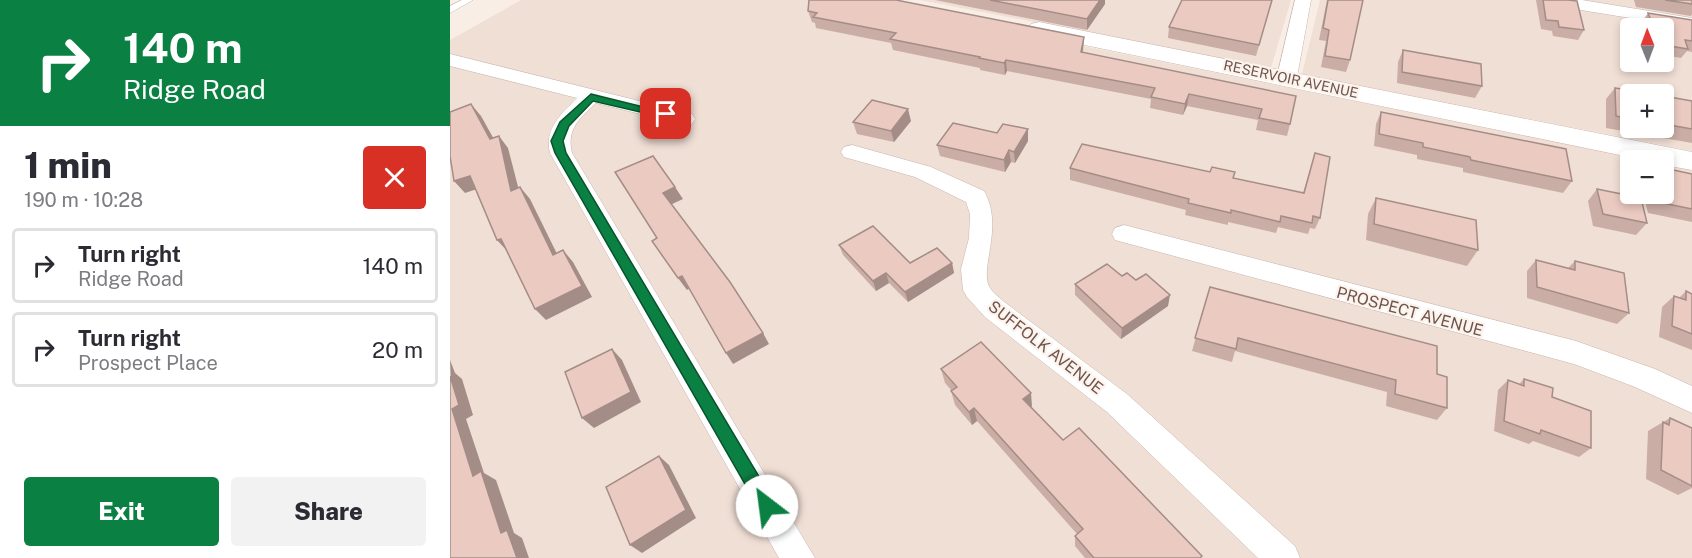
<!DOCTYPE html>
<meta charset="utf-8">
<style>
body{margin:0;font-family:"Public Sans",sans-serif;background:#f2f2f3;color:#2b2b33;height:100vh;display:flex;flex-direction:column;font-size:22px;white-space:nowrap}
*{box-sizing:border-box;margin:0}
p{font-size:20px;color:#7c7c81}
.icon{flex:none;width:33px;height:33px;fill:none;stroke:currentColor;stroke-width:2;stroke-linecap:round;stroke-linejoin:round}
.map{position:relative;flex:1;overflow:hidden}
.side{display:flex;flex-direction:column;background:#fff;width:450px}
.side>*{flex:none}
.banner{background:#0b8043;color:#fff;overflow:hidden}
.needle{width:39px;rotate:359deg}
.controls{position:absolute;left:1170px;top:18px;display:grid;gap:12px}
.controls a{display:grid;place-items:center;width:54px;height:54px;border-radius:6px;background:#fff;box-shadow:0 3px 9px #0003;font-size:30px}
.pin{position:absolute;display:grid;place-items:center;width:51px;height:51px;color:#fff;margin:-26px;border-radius:12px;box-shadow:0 3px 9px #0006}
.me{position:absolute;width:66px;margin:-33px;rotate:330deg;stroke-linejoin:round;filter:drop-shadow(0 0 4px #0008)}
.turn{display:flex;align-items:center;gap:21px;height:126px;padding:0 24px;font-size:27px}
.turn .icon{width:78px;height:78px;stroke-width:2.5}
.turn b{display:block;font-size:42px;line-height:51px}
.round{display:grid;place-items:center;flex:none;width:63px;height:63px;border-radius:6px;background:#f2f2f3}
.summary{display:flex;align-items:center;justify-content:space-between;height:102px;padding:0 24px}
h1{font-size:36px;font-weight:800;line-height:45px}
.button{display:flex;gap:12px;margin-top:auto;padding:12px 24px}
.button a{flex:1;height:69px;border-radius:6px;background:#0b8043;color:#fff;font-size:24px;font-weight:800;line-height:69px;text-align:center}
.button a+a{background:#f2f2f3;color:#2b2b33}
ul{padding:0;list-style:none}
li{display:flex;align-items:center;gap:18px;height:75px;margin:0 12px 9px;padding:0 12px;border:3px solid #e1e1e2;border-radius:6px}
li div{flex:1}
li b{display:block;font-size:22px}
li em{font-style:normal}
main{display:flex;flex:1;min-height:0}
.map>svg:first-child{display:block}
.residential{fill:#f0dfd5;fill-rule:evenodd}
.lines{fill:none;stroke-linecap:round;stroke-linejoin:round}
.lane-casing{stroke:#c9b5ae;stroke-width:1}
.street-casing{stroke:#c9b5ae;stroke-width:1}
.secondary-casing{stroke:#ceb6af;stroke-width:1}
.lane{fill:#fff;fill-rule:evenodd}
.street{fill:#fff;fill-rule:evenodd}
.secondary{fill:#fff;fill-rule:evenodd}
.wall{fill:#caaea6}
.shaded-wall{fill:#a48d87}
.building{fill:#ebcac1;stroke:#a48d87;stroke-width:1.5}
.route{fill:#0b8043;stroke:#07532c;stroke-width:1.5}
.labels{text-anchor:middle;stroke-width:4.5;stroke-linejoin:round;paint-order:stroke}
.far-street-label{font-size:14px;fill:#6f544e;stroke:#fcf3ec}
.street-label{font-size:16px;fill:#6f544e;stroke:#fcf3ec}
</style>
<main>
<section class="side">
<div class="banner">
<div class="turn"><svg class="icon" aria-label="right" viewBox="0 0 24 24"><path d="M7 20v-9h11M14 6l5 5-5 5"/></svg><div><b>140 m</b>Ridge Road</div></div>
</div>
<div class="summary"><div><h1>1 min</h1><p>190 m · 10:28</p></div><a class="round" style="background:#d93025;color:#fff"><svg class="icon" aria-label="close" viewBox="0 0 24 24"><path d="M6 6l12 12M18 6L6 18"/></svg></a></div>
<ul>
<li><svg class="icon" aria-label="right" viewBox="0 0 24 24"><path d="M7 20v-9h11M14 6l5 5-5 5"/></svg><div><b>Turn right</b><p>Ridge Road</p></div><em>140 m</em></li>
<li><svg class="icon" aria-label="right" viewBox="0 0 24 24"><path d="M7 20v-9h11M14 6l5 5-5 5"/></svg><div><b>Turn right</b><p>Prospect Place</p></div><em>20 m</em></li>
</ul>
<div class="button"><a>Exit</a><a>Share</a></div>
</section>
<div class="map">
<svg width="1242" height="558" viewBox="0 0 1242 558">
<rect width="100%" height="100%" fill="#f9eee6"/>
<g class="residential">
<polygon points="71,0 405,0 1197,160 1180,160 1180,194 1214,194 1214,164 1242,170 1242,558 0,558 0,40"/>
<polygon points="470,0 841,0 821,68"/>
<path d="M870,0h372v151l-390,-77zM1180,28h34v34h-34zM1180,94h34v34h-34z"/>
</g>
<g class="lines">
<defs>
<polygon id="lane" points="12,0 23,0 0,13 0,6"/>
<g id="street">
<polygon points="845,0 861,0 847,77 837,83 827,77"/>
<polygon points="1092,0 1132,0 1242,18 1242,28 1100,5"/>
<path d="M0,54l242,60 3,5 -3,5 -7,1 -89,-22c-16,15 -30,26 -24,50l243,405h-36l-229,-405c-6,-24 11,-39 27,-55l-127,-32z"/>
<path d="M402,145l79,22 53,24c21,36 -6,79 6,97 3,5 9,9 13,13l124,93 168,152 5,12h-42l-151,-146 -122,-95 -18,-20 -4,-7 -2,-21 8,-31 1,-24 -4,-12 -51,-25 -71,-20 -3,-5 3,-5z"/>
<polygon points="674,225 1126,341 1205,369 1242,386 1242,413 1185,387 1124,364 665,240 662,234 665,228"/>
</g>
<polygon id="secondary" points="589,22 1242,152 1242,170 1214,165 1214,160 1194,160 581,34 577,29 581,24"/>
</defs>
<use href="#lane" class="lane-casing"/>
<use href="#street" class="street-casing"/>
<use href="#secondary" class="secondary-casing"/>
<use href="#lane" class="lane"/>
<use href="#street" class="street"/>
<use href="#secondary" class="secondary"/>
</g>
<g class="wall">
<polygon points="485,0 655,0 655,4 637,30"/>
<polygon points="732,0 822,0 806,56 718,38 719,27"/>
<polygon points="877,0 913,0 900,60 896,72 871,67 876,41 869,40"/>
<polygon points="1086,0 1118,0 1134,30 1128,40 1103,36 1102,31 1091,29"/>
<polygon points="1184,0 1242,0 1242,14 1241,16 1186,7"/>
<polygon points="358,11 634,37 633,53 846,96 840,124 837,136 806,130 808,120 737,106 733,115 700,108 701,99 557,71 555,75 530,70 530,68 443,50 441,43 366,28 365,23 362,22"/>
<polygon points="1198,13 1242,20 1242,52 1237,51 1231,58 1214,55 1214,28 1194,28 1192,22"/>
<polygon points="953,50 1032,86 1025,98 947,83 948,62"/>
<polygon points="1165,88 1180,94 1180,128 1214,128 1214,96 1242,101 1242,143 1156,128 1156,99"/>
<polygon points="931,112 1122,181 1113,193 1013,172 1013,168 967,159 967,155 924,146 926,124"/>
<polygon points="461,121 444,142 407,134 403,122"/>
<polygon points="578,141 565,163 561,162 555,172 490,156 487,145"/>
<polygon points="865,153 870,218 865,229 860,228 858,234 828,227 826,233 778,222 778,225 735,215 736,210 620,180 620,168 783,178 853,193"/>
<polygon points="1242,174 1242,222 1198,213 1193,194 1214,194"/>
<polygon points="1147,189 1197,223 1186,235 1143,226 1138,201"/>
<polygon points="926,198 1028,250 1017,266 916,240 918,214"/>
<polygon points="389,245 460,263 502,263 504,273 458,302 439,283 426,291 393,255"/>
<polygon points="1086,260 1118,268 1125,261 1179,313 1167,324 1077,298 1077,271"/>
<polygon points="672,276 686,280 718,306 671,339 625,295 625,284"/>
<polygon points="760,287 987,374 997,408 987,420 936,406 937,392 785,351 782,362 742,351"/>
<polygon points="1236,291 1242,294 1242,350 1209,337 1212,307 1224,296 1229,298"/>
<polygon points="491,369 582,406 581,407 613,440 751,558 635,558 625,546 625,536 627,534 527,421 522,425 505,405 501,391 502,391 495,383"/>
<polygon points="1074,379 1102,397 1141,448 1129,457 1083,441 1079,444 1044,431 1048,390 1058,380 1069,384"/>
<polygon points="1220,418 1242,486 1242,488 1228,495 1196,479 1198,431"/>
</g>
<g class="shaded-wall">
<polygon points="650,0 655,0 655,4 637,30 637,19"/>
<polygon points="634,37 633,49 630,64 631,52"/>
<polygon points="556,60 557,71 555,75 554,63"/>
<polygon points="739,94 737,106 733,115 735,104"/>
<polygon points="21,104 31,116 50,150 40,139"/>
<polygon points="458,109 461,121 444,142 441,131"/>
<polygon points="578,129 578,141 565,163 564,152"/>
<polygon points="49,136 58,148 72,202 61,191"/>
<polygon points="559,150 561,162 555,172 554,160"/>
<polygon points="20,176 30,188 15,193 4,181"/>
<polygon points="70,187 80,199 113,266 103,255"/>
<polygon points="225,187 233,199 220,205 213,193"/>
<polygon points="51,239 58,252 47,240"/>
<polygon points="113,250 123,262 142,297 96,320 85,309"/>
<polygon points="502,263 504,273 458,302 455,292"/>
<polygon points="436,273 439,283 426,291 423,281"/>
<polygon points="232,276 240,288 237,290 228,278"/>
<polygon points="720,295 718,306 671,339 672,328"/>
<polygon points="313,333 319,344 283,364 276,353"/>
<polygon points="162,349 172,360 191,402 144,428 132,418"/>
<polygon points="0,360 5,373 12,379 23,415 16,419 34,473 46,480 64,533 72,538 79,558 67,558 51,533 23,476 2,409"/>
<polygon points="581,393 582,406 575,412 573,399"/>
<polygon points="524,408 527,421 522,425 519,412"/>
<polygon points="209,456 219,465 246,518 192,553 180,545"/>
</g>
<g class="building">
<polygon points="359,0 446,0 634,37 631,52 846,96 840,124 809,118 812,109 739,94 735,104 701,97 705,88 556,60 554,63 529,58 530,57 440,39 446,33 363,17 367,13 358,11"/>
<polygon points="540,0 650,0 637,19"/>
<polygon points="732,0 822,0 809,45 719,27"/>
<polygon points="878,0 913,0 900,60 875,56 879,30 873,28"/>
<polygon points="1093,0 1118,0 1127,1 1134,30 1109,27 1108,21 1096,20"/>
<polygon points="1215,0 1242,0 1242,4"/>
<polygon points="1198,13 1242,20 1242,41 1235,40 1238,49 1214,45 1214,28 1204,28"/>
<polygon points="953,50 1031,64 1032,86 952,72"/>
<polygon points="1165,88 1204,94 1180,94 1180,119 1166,116"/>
<polygon points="1214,96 1242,101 1242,129 1214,124"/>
<polygon points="422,100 458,109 441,131 403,122"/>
<polygon points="21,104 40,139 49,136 61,191 70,187 103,255 113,250 132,286 85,309 51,239 47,240 20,176 4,181 0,156 0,112"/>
<polygon points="931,112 1116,149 1122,181 1021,160 1020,157 973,147 973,143 929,134"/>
<polygon points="503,123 547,133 553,124 578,129 564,152 559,150 554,160 487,145"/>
<polygon points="632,144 760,172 762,167 785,172 783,178 854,193 865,153 880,157 870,218 863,216 862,223 831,216 830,222 781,210 781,213 738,203 739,199 620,168"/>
<polygon points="203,156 225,187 213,193 280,282 313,333 276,353 232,276 228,278 202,241 207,238 165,172"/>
<polygon points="1214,168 1242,174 1242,209 1208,202 1206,194 1214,194"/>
<polygon points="1147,189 1191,198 1197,223 1153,214"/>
<polygon points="926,198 1026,220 1028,250 924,224"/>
<polygon points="423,226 460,263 487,248 502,263 455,292 436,273 423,281 389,245"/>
<polygon points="1086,260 1125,270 1125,261 1174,273 1179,313 1087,287"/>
<polygon points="657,264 672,276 677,273 686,280 696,274 720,295 672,328 625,284"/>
<polygon points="760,287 987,346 987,374 997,377 997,408 945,394 946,380 788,338 786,349 745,338"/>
<polygon points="1236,291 1242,294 1242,334 1222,326 1224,296 1236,300"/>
<polygon points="531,342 581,393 573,399 613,440 629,428 752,556 750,558 644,558 625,536 633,529 524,408 519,412 501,391 507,387 491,369"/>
<polygon points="162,349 181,392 132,418 115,372"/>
<polygon points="0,376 9,405 2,409 23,476 31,471 51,533 57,530 67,558 0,558"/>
<polygon points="1074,379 1103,388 1102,397 1141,411 1141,448 1091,430 1090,434 1054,421 1058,380 1074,386"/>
<polygon points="1220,418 1242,428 1242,486 1211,470 1213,422 1219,425"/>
<polygon points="209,456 236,510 180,545 156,487"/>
</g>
<polygon class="route" points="141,94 222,114 216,118 143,101 119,126 113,141 116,153 323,500 325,506 323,512 317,514 311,512 105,153 101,141 110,122"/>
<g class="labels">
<g class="far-street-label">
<text transform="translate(841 79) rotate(12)" y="5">RESERVOIR AVENUE</text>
</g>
<g class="street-label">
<text transform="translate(960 311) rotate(15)" y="6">PROSPECT AVENUE</text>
<text transform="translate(596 347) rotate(38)" y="6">SUFFOLK AVENUE</text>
</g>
</g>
</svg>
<div class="controls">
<a><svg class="needle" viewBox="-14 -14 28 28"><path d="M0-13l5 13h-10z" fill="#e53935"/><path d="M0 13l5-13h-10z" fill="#7c7c81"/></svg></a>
<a>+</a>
<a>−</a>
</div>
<div class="pin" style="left:216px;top:114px;background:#d93025"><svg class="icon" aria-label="arrive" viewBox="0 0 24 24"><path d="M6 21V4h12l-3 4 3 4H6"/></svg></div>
<svg class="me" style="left:317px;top:506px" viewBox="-20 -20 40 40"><circle r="19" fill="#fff"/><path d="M0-13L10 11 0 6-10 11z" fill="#0b8043"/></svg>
</div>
</main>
